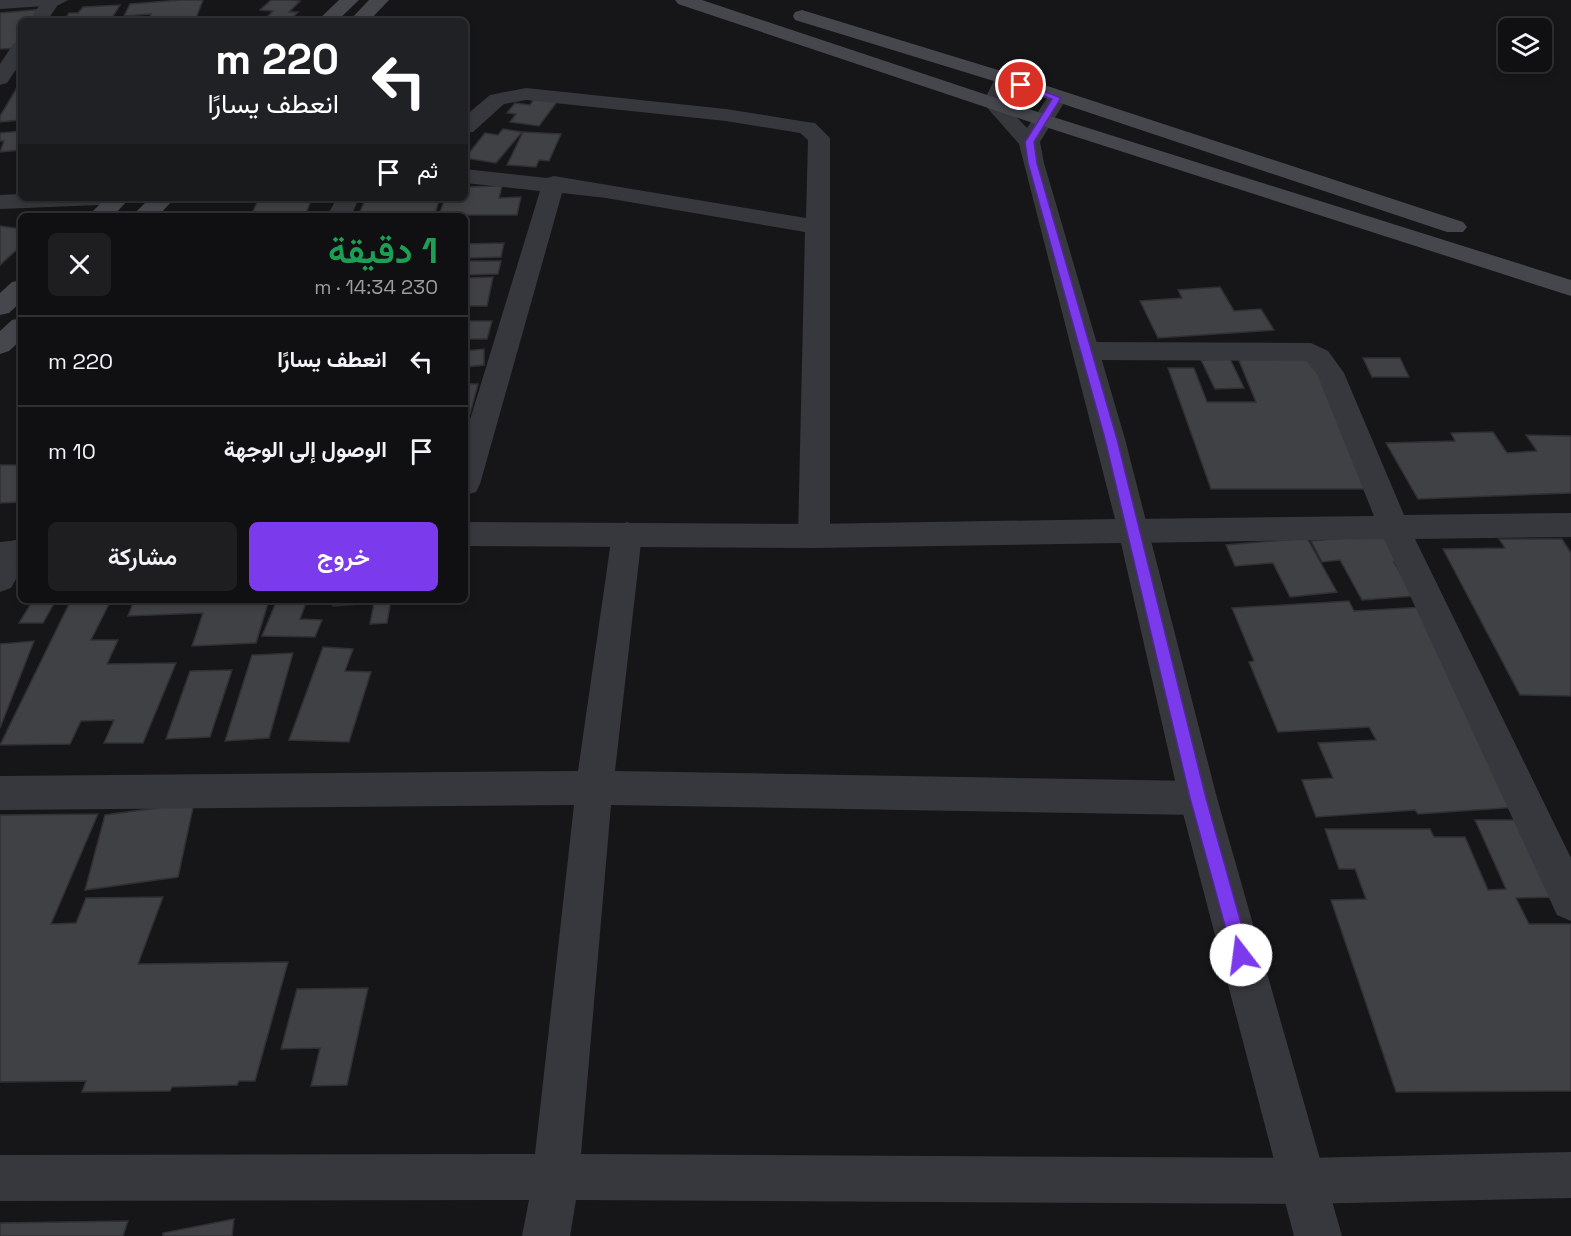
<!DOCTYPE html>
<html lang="ar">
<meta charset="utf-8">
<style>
body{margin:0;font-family:"Space Grotesk",Vazirmatn,sans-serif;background:#1e1e20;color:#f1f3f6;direction:rtl;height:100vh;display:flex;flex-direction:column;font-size:22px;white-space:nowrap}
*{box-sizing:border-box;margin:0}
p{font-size:20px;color:#9c9d9f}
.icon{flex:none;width:33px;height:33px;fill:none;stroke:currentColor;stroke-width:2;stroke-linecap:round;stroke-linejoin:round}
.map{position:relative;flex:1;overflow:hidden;direction:ltr}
.side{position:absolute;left:18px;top:213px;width:450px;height:390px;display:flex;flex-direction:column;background:#101012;border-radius:9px;box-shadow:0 3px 9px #0003,0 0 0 2px #303032;direction:rtl}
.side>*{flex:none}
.guide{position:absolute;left:18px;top:18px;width:450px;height:183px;border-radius:9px;box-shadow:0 3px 9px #0003,0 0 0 2px #303032;direction:rtl;background:#202124;color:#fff;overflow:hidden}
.buttons{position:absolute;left:1498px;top:18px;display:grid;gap:12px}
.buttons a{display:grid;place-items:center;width:54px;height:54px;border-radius:9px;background:#101012;box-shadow:0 3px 9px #0003,0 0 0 2px #303032;font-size:30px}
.pin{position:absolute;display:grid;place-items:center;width:51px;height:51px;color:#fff;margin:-26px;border:3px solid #fff;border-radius:50%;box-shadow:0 2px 6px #0007}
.me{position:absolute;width:66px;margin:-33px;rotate:345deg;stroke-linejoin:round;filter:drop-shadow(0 0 4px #0008)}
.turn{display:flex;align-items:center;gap:21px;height:126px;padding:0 30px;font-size:27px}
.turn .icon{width:78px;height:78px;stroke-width:2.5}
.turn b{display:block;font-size:42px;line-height:51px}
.then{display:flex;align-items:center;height:57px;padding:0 30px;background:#0003;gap:12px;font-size:22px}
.round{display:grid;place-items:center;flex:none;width:63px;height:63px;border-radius:9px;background:#1e1e20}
.summary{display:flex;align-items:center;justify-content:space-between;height:102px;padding:0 30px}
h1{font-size:36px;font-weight:600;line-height:45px;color:#1e9e55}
.action{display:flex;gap:12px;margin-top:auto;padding:12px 30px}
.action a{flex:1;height:69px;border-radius:9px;background:#7c3aed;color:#fff;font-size:24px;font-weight:600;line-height:69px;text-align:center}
.action a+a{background:#1e1e20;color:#f1f3f6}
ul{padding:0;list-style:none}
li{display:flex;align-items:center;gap:18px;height:90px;padding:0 30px;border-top:2px solid #303032}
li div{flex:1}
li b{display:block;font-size:22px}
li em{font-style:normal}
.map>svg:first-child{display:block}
.building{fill:#404145;stroke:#303034;stroke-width:1.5}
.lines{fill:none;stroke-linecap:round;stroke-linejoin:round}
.minor{fill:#37383d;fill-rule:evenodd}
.tertiary{fill:#37383d;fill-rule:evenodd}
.secondary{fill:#45474d;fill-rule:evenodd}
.route{fill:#7c3aed;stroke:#51269a;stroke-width:1.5}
</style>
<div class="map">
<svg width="1571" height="1236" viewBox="0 0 1571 1236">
<rect width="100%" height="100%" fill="#161618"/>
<g class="building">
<polygon points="181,0 203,0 195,21 148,21 151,14 124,16 130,4"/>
<polygon points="271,0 291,0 300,1 289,12 298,12 289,21 263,21 273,11 260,10"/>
<polygon points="120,5 110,21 64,21 69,13 78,13 83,7"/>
<polygon points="45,9 38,21 21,21 21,48 0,49 0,13"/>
<polygon points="21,81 21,120 0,122 0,116"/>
<polygon points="536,96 559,99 539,126 510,122 516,114 507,113 515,103 530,105"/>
<polygon points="503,129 522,132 496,163 465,158 485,133 498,135"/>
<polygon points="21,131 21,150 0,152 4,141 0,141 0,133"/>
<polygon points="523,132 561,134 549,161 539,160 536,167 507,165"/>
<polygon points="502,186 499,198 521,197 517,215 439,215 445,198 465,198 465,187"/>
<polygon points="259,198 312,198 305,216 251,216"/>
<polygon points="366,198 440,198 435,213 359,214"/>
<polygon points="0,226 21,229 21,246 0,265"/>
<polygon points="504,243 501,257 465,258 465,244"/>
<polygon points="465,261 501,261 498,274 465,275"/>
<polygon points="493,277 487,306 465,306 465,278"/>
<polygon points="1220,287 1234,311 1261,309 1274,330 1158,338 1140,301 1182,298 1178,290"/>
<polygon points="465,321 492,321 487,339 465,339"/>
<polygon points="484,349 484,365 466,367 465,375 465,351"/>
<polygon points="1235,351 1320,351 1387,489 1211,489 1168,368 1194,368 1207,402 1256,402"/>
<polygon points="1363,358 1400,358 1409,377 1372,377"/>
<polygon points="1230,359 1244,388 1215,389 1201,360"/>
<polygon points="465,384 478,384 470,414 465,414"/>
<polygon points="1493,432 1507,453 1537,451 1526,435 1571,436 1571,493 1418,499 1386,443 1455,441 1451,433"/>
<polygon points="0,465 21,465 21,502 0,503"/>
<polygon points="1399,533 1415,560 1394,562 1414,596 1362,600 1340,560 1322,562 1311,541"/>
<polygon points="1307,538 1337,592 1290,597 1273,563 1235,566 1226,545"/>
<polygon points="1499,539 1562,539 1571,553 1571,696 1520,695 1443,549 1505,548"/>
<polygon points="33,600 56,600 43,623 19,623"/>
<polygon points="71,600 127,600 125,604 109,604 91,640 118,640 107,664 176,663 143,743 104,743 114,720 81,721 70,744 0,745"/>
<polygon points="134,600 269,600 256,643 192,646 203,613 128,616"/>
<polygon points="277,600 307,600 300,619 322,620 315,637 262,636"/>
<polygon points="334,600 391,600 387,623 370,624 374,603 333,606"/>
<polygon points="1349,601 1354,611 1424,607 1534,806 1418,814 1415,810 1316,817 1302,780 1333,778 1318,743 1376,740 1369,727 1278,732 1249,662 1254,661 1232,608"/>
<polygon points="34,641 0,728 0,644"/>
<polygon points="323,647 353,649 345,671 371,672 349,742 289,740"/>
<polygon points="293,653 269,738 225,741 252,655"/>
<polygon points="232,670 210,737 166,739 190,671"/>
<polygon points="194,803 178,877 85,890 105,815"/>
<polygon points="98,814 51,924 76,923 86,898 163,897 138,964 288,962 255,1081 239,1081 237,1085 172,1087 170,1091 82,1092 86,1081 0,1082 0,815"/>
<polygon points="1475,820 1533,820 1571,897 1516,898 1529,924 1571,924 1571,1091 1396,1092 1331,900 1366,899 1355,869 1339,869 1325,829 1430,829 1434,837 1465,837 1488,890 1506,889"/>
<polygon points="368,988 347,1085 311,1086 320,1048 281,1049 297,989"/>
<polygon points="234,1219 232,1236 163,1236 163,1233"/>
<polygon points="128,1221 123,1236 0,1236 0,1223"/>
</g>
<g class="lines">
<g class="minor">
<polygon points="43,0 61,0 47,21 29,21"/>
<polygon points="21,41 21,62 7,83 0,85 0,64 14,43"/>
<polygon points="526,88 726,109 807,122 815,123 830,138 830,536 825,544 814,548 803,544 798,536 805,232 606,198 562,193 480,484 476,492 465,495 465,436 540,191 465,183 465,169 547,178 554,176 806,218 808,140 800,133 726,121 526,100 504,104 473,132 465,133 465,116 490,95"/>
<polygon points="21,194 21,198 110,198 107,203 99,205 0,209 0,195"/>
<polygon points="337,198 359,198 351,216 327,216"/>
<polygon points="1087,342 1311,343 1328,351 1344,373 1404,515 1571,513 1571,537 1415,539 1571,858 1571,921 1557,915 1384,539 1133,543 1122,539 1118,531 1122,523 1133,519 1374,516 1317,374 1306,361 1087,360 1078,357 1074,351 1078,345"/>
<polygon points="627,522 638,526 642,534 615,771 1198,781 1211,786 1217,798 1211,810 1198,815 611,805 581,1154 1303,1158 1571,1152 1571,1198 1303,1204 576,1200 570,1236 522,1236 529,1200 0,1201 0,1155 535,1154 574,805 0,810 0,776 578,771 612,534 616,526"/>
<polygon points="15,540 21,542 21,570 11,588 0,592 0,550 4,543"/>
</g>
<g class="tertiary">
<polygon points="0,0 68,0 59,5 0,9"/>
<polygon points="1004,72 1011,74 1014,78 1003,103 1027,128 1050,94 1064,94 1067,98 1040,142 1044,163 1125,439 1217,798 1342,1236 1294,1236 1179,798 1121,543 814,548 465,546 465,522 814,524 1115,519 1019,144 983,103 997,74"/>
<polygon points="21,540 21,564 0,566 0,542"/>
</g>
<g class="secondary">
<polygon points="339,0 359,0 337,21 317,21"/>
<polygon points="369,0 389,0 369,21 349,21"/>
<polygon points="675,0 702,0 1050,116 1571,280 1571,296 1036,124 678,4"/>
<polygon points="802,10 1011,74 1463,222 1467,227 1463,232 1447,232 997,82 795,20 793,16 795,12"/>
<polygon points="106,198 130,198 113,216 88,216"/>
<polygon points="150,198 175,198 158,216 132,216"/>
<polygon points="21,280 21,302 9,313 0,315 0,293 12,282"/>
<polygon points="21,318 21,340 9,351 0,354 0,331 12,320"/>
</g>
</g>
<polygon class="route" points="1021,82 1061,98 1034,142 1037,163 1117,439 1206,798 1250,955 1247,961 1241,964 1235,961 1233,955 1190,798 1105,439 1028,163 1025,142 1052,99 1018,86"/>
</svg>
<div class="buttons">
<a><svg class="icon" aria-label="layers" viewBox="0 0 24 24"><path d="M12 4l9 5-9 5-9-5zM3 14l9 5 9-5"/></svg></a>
</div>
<div class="pin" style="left:1021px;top:85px;background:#d93025"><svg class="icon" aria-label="arrive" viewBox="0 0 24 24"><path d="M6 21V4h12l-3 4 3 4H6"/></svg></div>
<svg class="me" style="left:1241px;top:955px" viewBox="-20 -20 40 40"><circle r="19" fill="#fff"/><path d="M0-13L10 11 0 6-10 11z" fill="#7c3aed"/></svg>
<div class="guide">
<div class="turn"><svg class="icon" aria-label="left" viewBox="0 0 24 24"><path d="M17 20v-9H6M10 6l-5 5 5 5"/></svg><div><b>220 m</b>انعطف يسارًا</div></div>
<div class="then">ثم<svg class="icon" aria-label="arrive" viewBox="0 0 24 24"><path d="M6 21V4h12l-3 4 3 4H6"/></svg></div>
</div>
<section class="side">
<div class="summary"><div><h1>1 دقيقة</h1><p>230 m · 14:34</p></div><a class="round"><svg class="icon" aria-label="close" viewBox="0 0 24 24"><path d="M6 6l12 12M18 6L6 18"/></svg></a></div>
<ul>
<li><svg class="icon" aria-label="left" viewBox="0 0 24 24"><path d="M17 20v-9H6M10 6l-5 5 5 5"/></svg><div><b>انعطف يسارًا</b></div><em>220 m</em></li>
<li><svg class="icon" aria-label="arrive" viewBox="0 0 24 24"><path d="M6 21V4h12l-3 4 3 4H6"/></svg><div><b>الوصول إلى الوجهة</b></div><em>10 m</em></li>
</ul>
<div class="action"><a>خروج</a><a>مشاركة</a></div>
</section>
</div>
